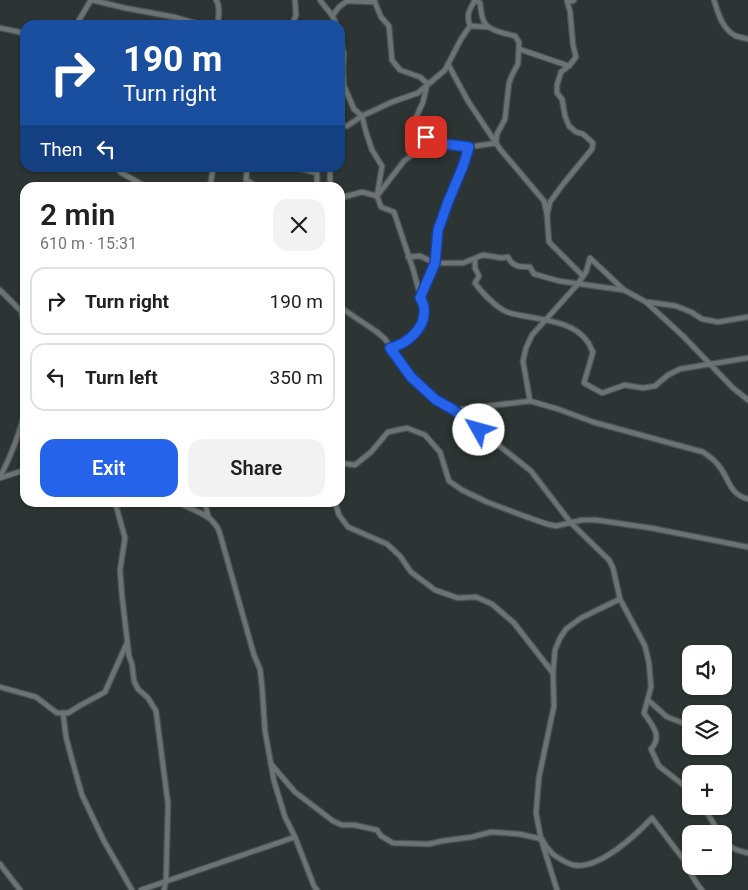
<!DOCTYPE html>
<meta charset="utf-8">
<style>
body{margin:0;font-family:Roboto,sans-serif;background:#f2f2f2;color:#202124;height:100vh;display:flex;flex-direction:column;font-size:19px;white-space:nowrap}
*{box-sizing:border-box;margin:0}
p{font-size:16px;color:#757577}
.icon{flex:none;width:28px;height:28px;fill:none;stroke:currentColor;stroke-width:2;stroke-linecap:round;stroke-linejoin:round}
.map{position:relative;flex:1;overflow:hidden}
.details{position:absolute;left:20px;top:182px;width:325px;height:325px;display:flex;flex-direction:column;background:#fff;border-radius:15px;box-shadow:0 1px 4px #0004}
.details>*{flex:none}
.banner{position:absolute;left:20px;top:20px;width:325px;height:152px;border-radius:15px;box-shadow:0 1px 4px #0004;background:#1a4fa0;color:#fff;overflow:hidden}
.fabs{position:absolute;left:682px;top:645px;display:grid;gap:10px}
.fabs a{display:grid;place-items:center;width:50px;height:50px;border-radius:10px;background:#fff;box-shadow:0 1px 4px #0004;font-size:25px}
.pin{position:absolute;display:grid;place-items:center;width:42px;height:42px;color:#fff;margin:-21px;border-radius:10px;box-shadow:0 2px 8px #0006}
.me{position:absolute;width:55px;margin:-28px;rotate:308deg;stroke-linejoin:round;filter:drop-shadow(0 0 4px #0008)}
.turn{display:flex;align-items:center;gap:18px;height:105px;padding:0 20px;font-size:22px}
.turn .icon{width:65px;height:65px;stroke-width:2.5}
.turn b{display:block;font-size:35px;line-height:42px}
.then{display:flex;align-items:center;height:48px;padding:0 20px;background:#0003;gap:10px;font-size:19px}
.round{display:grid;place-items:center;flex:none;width:52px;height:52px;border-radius:15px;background:#f2f2f2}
.headline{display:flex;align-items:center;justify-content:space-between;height:85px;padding:0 20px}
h1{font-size:30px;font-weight:600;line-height:38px}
.button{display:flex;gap:10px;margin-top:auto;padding:10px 20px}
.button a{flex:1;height:58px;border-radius:15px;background:#2563eb;color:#fff;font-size:20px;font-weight:600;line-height:58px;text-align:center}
.button a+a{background:#f2f2f2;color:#202124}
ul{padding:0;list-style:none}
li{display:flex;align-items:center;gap:15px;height:68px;margin:0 10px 8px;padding:0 10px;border:2px solid #e0e0e0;border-radius:15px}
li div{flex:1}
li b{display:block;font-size:19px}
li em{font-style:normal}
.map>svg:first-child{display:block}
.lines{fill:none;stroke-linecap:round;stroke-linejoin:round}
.street-casing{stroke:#4a5351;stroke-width:7}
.street{stroke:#6d7272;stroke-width:4.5}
.route-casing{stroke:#184099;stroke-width:12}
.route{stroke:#2563eb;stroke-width:9}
</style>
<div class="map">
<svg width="748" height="890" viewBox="0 0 748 890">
<rect width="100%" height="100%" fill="#2c3533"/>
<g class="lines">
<defs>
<g id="street">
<polyline points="92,0 125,8 174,17 203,25"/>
<path d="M216,0c5,7 2,17 2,25"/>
<path d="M320,0c6,9 14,14 16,25"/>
<polyline points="374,0 381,17 389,26 392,60 400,70 420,77 428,84"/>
<path d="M475,0l5,3c1,5 1,12 3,16 3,12 22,14 32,17l4,6 -1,22 -6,11 -3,8 -4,36 -8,15 -1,9"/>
<path d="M714,0c4,13 8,29 22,36 3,1 8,2 12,3"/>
<polyline points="333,15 339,7 347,1 375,2"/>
<polyline points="76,25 91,0"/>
<polyline points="292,25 296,15 295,0"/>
<polyline points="470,26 488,27"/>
<polyline points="0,28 19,32 25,35"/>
<polyline points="340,38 344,54 343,69 344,86 354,109 362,116 366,132 372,150 382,166 377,196 381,207 394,212 413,269 424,309 422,324 413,336 405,342 396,347 390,348"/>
<polyline points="519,49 569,66"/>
<polyline points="448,64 468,101 500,149 544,201 547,215 549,242 583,276"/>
<polyline points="416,121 426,137 436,143 469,147 496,143"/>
<path d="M340,126h7l15,-10 30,-14 26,-9 27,-23 16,-31 9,-13c-4,-12 -1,-15 5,-26"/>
<polyline points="246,168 247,171 246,180 252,188"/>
<polyline points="298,168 317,173 317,188"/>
<polyline points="330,168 330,188"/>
<polyline points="120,172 148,188"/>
<polyline points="248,181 259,188"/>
<polyline points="210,188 213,168"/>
<polyline points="340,198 362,192 377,196 404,161 415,153 415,120 423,102 427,85"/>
<polyline points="547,215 550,202 564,183 592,149 593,143 583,134 576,132 569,126 565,116 562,99 557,93 557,85 561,72 569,66 576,57 573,45 570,11 567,1 573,1 574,0"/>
<path d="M408,257l12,-1 15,7h28l20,-8 19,3 6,-1c5,10 12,10 22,10l4,7 25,7 64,9"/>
<path d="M475,259v9l4,8 -4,7c6,9 22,25 32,29 25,8 64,6 80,29 3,3 4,8 6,11l-9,31 18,10 23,-8 18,3 12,-2 13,-11 12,-6 68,-11"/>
<polyline points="0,290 21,311 25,329"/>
<polyline points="421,297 435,263 438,230 443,215 463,166 469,147"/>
<polyline points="648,302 676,306 691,312 702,319 718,322 748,317"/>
<path d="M340,307l37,25 8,7 26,38 25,23 18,10 14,11 63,50 40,52 38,37 4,8 7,31 25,47 4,17 2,24 -7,26c8,12 19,23 7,36l8,17 32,25"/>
<polyline points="530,401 523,361 526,348 532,335 577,285 586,272 590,258 624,290 646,302 683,336 733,388 748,400"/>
<path d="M454,410l76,-9 28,8 35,13 110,30c6,4 12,8 16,14 11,14 10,28 29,33"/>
<polyline points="340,463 355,465 371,452 388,432 407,428 425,435 440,452 449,481 462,490 487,502 524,516 547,524 556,526 582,520 596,520 651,528 748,547"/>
<path d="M0,477c11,-21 19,-42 25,-65"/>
<polyline points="0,478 25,470"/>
<polyline points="115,502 125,538 120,570 122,596 129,656 132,664 134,681 138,689 148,698 156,711 168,804 166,881 164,890"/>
<path d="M177,502c11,6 31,12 37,21 3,3 5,7 6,11l34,121 6,14 2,17 3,45 9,50 11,36 10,20 19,49 3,4"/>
<polyline points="205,502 208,516"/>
<polyline points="335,502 339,515 348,527 387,544 400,556 411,572 435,590 458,598 476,597 492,604 514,623 553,673"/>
<polyline points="0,687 36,697 57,713 68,713 81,705 105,692 127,643"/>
<polyline points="648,700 667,717 691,726"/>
<polyline points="63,713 66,737 71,756 82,795 104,841 132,890"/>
<path d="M271,764l24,28 38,29 9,4h12l23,5 4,6 12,7 36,1 13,-3 30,-4 19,-5 28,2 23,5c2,5 5,9 9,13 3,4 19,13 23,13 25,5 63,-31 78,-47l32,42c3,7 12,24 18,30"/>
<polyline points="703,806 720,834"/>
<path d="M724,839c7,10 12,11 24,14"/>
<polyline points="0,864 20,890"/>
<polyline points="141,890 295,837"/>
<polyline points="557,890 541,839 536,813 539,777 554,706 553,673 555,650 560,638 566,629 581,618 620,599"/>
</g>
</defs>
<use href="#street" class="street-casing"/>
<use href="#street" class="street"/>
</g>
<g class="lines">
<defs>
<path id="route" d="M426,137l10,6 33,4 -6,19 -15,36 -10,28 -3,33 -15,35c2,3 4,8 4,11 2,19 -17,35 -34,39l21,29 25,23 18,10 25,20"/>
</defs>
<use href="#route" class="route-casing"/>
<use href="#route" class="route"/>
</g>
</svg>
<div class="fabs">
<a><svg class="icon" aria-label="sound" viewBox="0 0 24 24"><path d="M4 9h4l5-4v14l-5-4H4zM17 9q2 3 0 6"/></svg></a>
<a><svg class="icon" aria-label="layers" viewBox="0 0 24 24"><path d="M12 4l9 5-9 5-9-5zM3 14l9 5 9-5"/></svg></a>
<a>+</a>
<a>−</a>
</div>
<div class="pin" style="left:426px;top:137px;background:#d93025"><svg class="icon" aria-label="arrive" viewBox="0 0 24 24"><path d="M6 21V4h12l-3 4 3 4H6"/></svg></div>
<svg class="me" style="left:479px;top:430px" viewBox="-20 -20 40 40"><circle r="19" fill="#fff"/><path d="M0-13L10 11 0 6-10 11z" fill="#2563eb"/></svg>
<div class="banner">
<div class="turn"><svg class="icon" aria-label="right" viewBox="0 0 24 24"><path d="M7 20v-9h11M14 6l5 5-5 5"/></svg><div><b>190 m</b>Turn right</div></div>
<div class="then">Then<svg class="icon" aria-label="left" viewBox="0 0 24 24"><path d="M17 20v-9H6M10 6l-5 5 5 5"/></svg></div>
</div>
<section class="details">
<div class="headline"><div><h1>2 min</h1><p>610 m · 15:31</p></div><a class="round"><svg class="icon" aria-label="close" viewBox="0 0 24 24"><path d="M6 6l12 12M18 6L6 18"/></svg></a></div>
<ul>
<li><svg class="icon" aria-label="right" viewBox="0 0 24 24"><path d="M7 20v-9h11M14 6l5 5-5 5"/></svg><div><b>Turn right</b></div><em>190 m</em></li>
<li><svg class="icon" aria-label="left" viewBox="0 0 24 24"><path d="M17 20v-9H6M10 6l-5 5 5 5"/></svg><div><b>Turn left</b></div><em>350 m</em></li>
</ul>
<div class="button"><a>Exit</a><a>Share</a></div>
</section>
</div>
